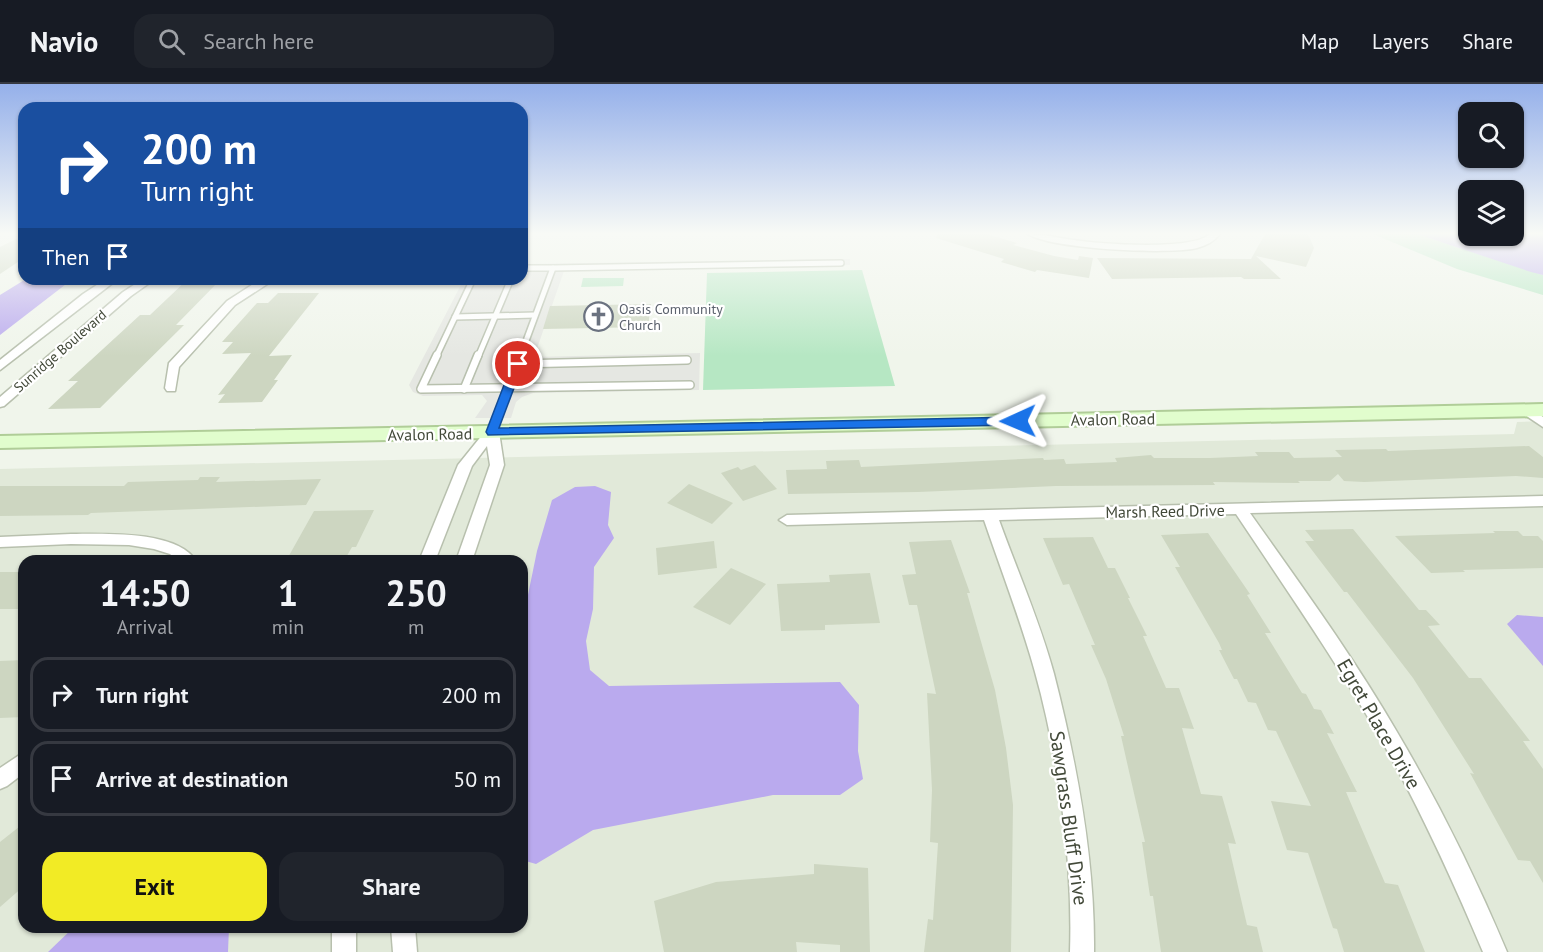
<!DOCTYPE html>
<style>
body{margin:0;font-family:"PT Sans",sans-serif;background:#20242c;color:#f1f3f6;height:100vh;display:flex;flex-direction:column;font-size:22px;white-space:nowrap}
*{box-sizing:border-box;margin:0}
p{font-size:20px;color:#9ea1a6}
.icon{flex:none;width:33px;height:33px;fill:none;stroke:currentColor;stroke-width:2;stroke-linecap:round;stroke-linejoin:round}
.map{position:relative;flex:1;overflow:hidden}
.side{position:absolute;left:18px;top:471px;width:510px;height:378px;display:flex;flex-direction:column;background:#171b24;border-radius:18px;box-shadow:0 2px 4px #0004}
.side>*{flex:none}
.guide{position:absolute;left:18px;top:18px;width:510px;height:183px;border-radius:18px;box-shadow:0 2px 4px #0004;background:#1a4fa0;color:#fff;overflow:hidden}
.tools{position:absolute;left:1458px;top:18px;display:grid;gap:12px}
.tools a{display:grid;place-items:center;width:66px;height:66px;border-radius:12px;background:#171b24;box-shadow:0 2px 4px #0004;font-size:30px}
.pin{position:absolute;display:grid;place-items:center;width:51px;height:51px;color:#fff;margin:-26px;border:3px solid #fff;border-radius:50%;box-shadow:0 2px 6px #0007}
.me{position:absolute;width:66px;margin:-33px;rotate:269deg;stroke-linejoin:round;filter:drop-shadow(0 0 4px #0008)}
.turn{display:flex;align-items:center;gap:21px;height:126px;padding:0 24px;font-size:27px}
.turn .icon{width:78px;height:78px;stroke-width:2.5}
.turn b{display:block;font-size:42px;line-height:51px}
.then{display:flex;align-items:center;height:57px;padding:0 24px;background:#0003;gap:12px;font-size:22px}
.eta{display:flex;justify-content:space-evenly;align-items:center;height:102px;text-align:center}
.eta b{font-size:36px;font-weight:700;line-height:42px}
.primary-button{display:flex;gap:12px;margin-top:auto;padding:12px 24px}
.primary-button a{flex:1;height:69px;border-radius:18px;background:#f2eb25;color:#111;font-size:24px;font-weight:700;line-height:69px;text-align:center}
.primary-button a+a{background:#20242c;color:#f1f3f6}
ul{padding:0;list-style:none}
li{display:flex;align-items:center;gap:18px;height:75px;margin:0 12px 9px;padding:0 12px;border:3px solid #363941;border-radius:18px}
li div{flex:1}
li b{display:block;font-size:22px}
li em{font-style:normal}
header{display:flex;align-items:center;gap:36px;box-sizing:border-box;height:84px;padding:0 30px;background:#171b24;border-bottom:2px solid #363941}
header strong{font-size:28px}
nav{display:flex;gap:33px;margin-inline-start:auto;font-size:21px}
.search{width:420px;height:54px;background:#20242c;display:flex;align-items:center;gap:15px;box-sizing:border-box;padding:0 21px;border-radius:18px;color:#9ea1a6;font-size:22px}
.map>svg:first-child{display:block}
.residential{fill:#e1e9d9;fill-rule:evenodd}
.green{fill:#b6e7c3}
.parking{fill:#e5e7e2}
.water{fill:#baaaee}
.building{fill:#cdd6c1}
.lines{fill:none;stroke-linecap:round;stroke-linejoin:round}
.service-far1-casing{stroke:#b8c0ae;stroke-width:8}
.service-casing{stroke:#b8c0ae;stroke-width:10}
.minor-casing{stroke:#b8c0ae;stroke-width:3}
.secondary-casing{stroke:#b0cd98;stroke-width:4}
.service-far1{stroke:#fff;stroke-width:5}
.service{stroke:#fff;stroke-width:7}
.minor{fill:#fff;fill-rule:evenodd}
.secondary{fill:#e1fdcd;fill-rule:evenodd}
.route{fill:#1a73e8;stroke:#114b97;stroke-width:1.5}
.labels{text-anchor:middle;stroke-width:4.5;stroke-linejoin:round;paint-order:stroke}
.far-worship-label{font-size:14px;fill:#5b616d;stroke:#fff;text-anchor:start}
.far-street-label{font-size:14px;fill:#424939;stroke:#fff}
.street-label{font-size:16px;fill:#424939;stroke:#fff}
.near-street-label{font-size:20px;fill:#424939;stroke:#fff}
</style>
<header>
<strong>Navio</strong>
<div class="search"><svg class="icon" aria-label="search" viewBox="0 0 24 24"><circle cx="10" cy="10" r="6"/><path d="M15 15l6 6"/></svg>Search here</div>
<nav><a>Map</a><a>Layers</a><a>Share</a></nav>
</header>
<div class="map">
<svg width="1543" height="868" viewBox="0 0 1543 868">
<rect width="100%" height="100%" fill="#f0f5eb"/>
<path class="residential" d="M1543,337v531h-1543v-483l1514,-35 3,-12zM24,477h498v366h-498z"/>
<g class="green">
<polygon points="1373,150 1417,150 1543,191 1543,211 1457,185"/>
<polygon points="862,186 895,302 703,306 707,189"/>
<polygon points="583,194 624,194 623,202 581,203"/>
</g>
<polygon class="parking" points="850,175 850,181 564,187 534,273 700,269 699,306 533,309 522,313 516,318 511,334 475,334 487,317 482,311 423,312 413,308 409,301 464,195 522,195 522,180"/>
<g class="water">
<polygon points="1417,150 1543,150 1543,191 1531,188"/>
<polygon points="26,195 63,195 70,197 0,251 0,211"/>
<polygon points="595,402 611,408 608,441 614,454 594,483 593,525 586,557 590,586 609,602 840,598 859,621 858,667 863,695 840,711 773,711 593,746 536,780 522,776 522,540 537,467 552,416 575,403"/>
<polygon points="1517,531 1543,533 1543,582 1507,540"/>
<polygon points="74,843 229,843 228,868 48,868"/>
</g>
<g class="building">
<polygon points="937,150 987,150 1017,159 1013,161 1054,172 1078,176 1079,172 1093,174 1089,194 1037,186 1035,188 1001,178 1004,175 936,154"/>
<polygon points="1265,150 1308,150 1314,164 1306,183 1256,172 1281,195 1244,195 1241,193 1112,195 1097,174 1251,175"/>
<polygon points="24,151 24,174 0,190 0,163"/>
<polygon points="188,195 221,195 176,241 184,241 100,324 48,325 78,297 68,297 91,276 140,231 150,231"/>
<polygon points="278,209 319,209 269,272 292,271 274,296 278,296 262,318 218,319 225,310 218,311 251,269 222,270 233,258 222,258 257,219 268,219"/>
<polygon points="651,220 648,243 543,245 550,222"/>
<polygon points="1529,362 1543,373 1543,394 1516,392 1364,398 1344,397 1338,390 1330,397 1298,397 1300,399 1213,398 1215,401 1056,402 918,408 788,410 786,386 827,385 826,377 859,376 861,383 1043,374 1044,376 1064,375 1066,380 1117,378 1115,374 1151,371 1154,374 1210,374 1258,372 1255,368 1289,368 1294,374 1342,373 1335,366 1386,365 1388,367"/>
<polygon points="755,381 777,405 743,417 721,389 738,383 741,386"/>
<polygon points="200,393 220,393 216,398 321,395 306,421 91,429 88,431 0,432 0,402 124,402 128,398 198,396"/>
<polygon points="689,400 733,419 712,440 667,419"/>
<polygon points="374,426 356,463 352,463 344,477 286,477 314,427"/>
<polygon points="1353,445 1419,526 1426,526 1440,541 1428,542 1469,594 1481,594 1530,657 1523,657 1543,685 1543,799 1530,777 1518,776 1470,689 1474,690 1413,594 1347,508 1344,508 1305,457 1314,457 1305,446"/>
<polygon points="1493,447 1518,447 1523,452 1538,452 1543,457 1543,484 1463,486 1465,488 1431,489 1395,452 1495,449"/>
<polygon points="1208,449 1250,510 1247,511 1271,549 1265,549 1302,609 1306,610 1314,625 1321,626 1334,650 1327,649 1357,708 1346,708 1385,799 1398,801 1425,868 1344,868 1337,845 1333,844 1308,769 1287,766 1271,717 1311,722 1276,647 1268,646 1256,619 1248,618 1237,595 1234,595 1219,566 1222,566 1219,559 1175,483 1180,483 1161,451"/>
<polygon points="1093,453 1108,484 1115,484 1130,514 1128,514 1147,552 1143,552 1166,604 1179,604 1194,645 1182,644 1201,710 1222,712 1236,760 1228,759 1247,841 1257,843 1263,868 1161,868 1153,812 1150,812 1142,758 1145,758 1121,652 1124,652 1106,595 1091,561 1095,561 1069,500 1063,501 1043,454"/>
<polygon points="951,456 970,509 967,509 995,606 1006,664 1013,721 1011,868 924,868 928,835 933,836 938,759 930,758 932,706 927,609 936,610 917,521 909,521 902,491 916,490 909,458"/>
<polygon points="714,457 717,484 658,491 656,464"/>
<polygon points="731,484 766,500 730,541 693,523"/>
<rect x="0" y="488" width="24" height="37"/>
<polygon points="870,489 880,539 825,541 825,546 781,547 777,500 830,498 829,491"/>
<polygon points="24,576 24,633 0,634 0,577"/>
<polygon points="24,739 24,802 0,823 0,758"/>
<polygon points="814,780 868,784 870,868 840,868 840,861 796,858 797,868 664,868 654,817 716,798 814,790"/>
</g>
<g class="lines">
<defs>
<g id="service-far1">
<polyline points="553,184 841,179"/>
<polyline points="455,233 535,231"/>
<polyline points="436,273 473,195"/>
<polyline points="478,273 511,195"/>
<polyline points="520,273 553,184 522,184"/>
</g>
<g id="service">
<polyline points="437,271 421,305 690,301"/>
<polyline points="517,280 687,276"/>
<polyline points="464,305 478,271"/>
<polyline points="492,348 521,271"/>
</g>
<g id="minor">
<path d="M1028,150c16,0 30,4 46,6 26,4 118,11 136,-6h10c-7,8 -13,11 -23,14 -28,7 -146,1 -169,-14z"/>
<polygon points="106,195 118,195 0,286 0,276 83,210"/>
<polygon points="143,195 155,195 131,212 4,322 0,323 0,313 123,208"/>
<polygon points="261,195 275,195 235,221 179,283 175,307 167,307 165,304 169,279 227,217"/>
<polygon points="1527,322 1543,333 1543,343 1522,329 1521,326 1522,323"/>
<polygon points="492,344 499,348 504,381 472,477 456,477 490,381 487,362 472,382 435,477 419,477 458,381 487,345"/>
<path d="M1543,412v10l-293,7c51,72 103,143 147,219 42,71 78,144 110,220h-24c-30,-71 -62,-141 -100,-209 -45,-79 -97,-154 -147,-229l-237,6c18,50 41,102 55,154 23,90 41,185 40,278h-24c3,-89 -11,-194 -35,-280 -14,-51 -34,-102 -51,-152l-197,5 -8,-5 8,-5z"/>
<path d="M71,450c32,0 106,-4 125,27h-18l-8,-7 -16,-5 -25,-4 -58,-1 -71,3v-10z"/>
<polygon points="24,668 24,689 7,702 0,705 0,684"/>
<rect x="332" y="843" width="24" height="25"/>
<polygon points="391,843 415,843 417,868 393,868"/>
</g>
<polygon id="secondary" points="1543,320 1543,332 0,364 0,352"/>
</defs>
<use href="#service-far1" class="service-far1-casing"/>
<use href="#service" class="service-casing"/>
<use href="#minor" class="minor-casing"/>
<use href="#secondary" class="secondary-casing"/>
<use href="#service-far1" class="service-far1"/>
<use href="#service" class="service"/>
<use href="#minor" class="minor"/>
<use href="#secondary" class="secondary"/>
</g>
<linearGradient id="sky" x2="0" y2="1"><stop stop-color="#95b0ea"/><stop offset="0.55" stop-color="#f8faf6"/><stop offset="1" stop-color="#f8faf6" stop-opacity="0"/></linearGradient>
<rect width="1543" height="272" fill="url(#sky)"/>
<polygon class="route" points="518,277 523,280 499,344 1018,333 1024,337 1018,341 488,351 486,348 512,280"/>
<defs>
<symbol id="church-ring" viewBox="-11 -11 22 22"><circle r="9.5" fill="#fff" stroke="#6b7280" stroke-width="1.5"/><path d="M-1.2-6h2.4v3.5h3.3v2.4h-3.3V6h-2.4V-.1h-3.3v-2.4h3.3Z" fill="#6b7280"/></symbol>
</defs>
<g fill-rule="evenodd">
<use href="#church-ring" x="582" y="216" width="33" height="33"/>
</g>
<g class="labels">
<g class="far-worship-label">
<text x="619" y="230">Oasis Community<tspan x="619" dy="16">Church</tspan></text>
</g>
<g class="far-street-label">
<text transform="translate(60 267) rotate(-41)" y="5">Sunridge Boulevard</text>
</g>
<g class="street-label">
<text transform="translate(1113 335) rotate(-1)" y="6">Avalon Road</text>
<text transform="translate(430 350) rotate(-1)" y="6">Avalon Road</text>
<text transform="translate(1165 427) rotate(-1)" y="6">Marsh Reed Drive</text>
</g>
<g class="near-street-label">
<text transform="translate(1379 640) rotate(60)" y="7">Egret Place Drive</text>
<text transform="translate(1069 734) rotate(82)" y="7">Sawgrass Bluff Drive</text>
</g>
</g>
</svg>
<div class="tools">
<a><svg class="icon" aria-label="search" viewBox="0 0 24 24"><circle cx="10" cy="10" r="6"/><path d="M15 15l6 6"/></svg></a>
<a><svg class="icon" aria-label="layers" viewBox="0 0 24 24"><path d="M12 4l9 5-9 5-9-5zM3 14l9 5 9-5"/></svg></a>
</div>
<div class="pin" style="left:518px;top:280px;background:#d93025"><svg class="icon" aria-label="arrive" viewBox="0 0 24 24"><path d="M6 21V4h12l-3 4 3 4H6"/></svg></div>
<svg class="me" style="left:1018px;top:337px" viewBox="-20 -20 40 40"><path d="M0-17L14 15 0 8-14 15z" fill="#1a73e8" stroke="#fff" stroke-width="4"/></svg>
<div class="guide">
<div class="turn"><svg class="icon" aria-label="right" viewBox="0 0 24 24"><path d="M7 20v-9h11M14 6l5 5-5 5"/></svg><div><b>200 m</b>Turn right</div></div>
<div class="then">Then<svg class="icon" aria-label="arrive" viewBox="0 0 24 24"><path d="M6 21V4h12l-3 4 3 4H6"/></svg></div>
</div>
<section class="side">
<div class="eta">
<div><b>14:50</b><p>Arrival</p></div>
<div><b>1</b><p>min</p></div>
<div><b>250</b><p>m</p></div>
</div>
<ul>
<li><svg class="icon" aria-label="right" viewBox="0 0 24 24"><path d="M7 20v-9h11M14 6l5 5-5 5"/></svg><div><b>Turn right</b></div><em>200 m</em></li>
<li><svg class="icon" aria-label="arrive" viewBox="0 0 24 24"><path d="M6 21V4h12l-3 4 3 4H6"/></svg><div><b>Arrive at destination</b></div><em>50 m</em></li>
</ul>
<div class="primary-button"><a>Exit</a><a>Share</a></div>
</section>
</div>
